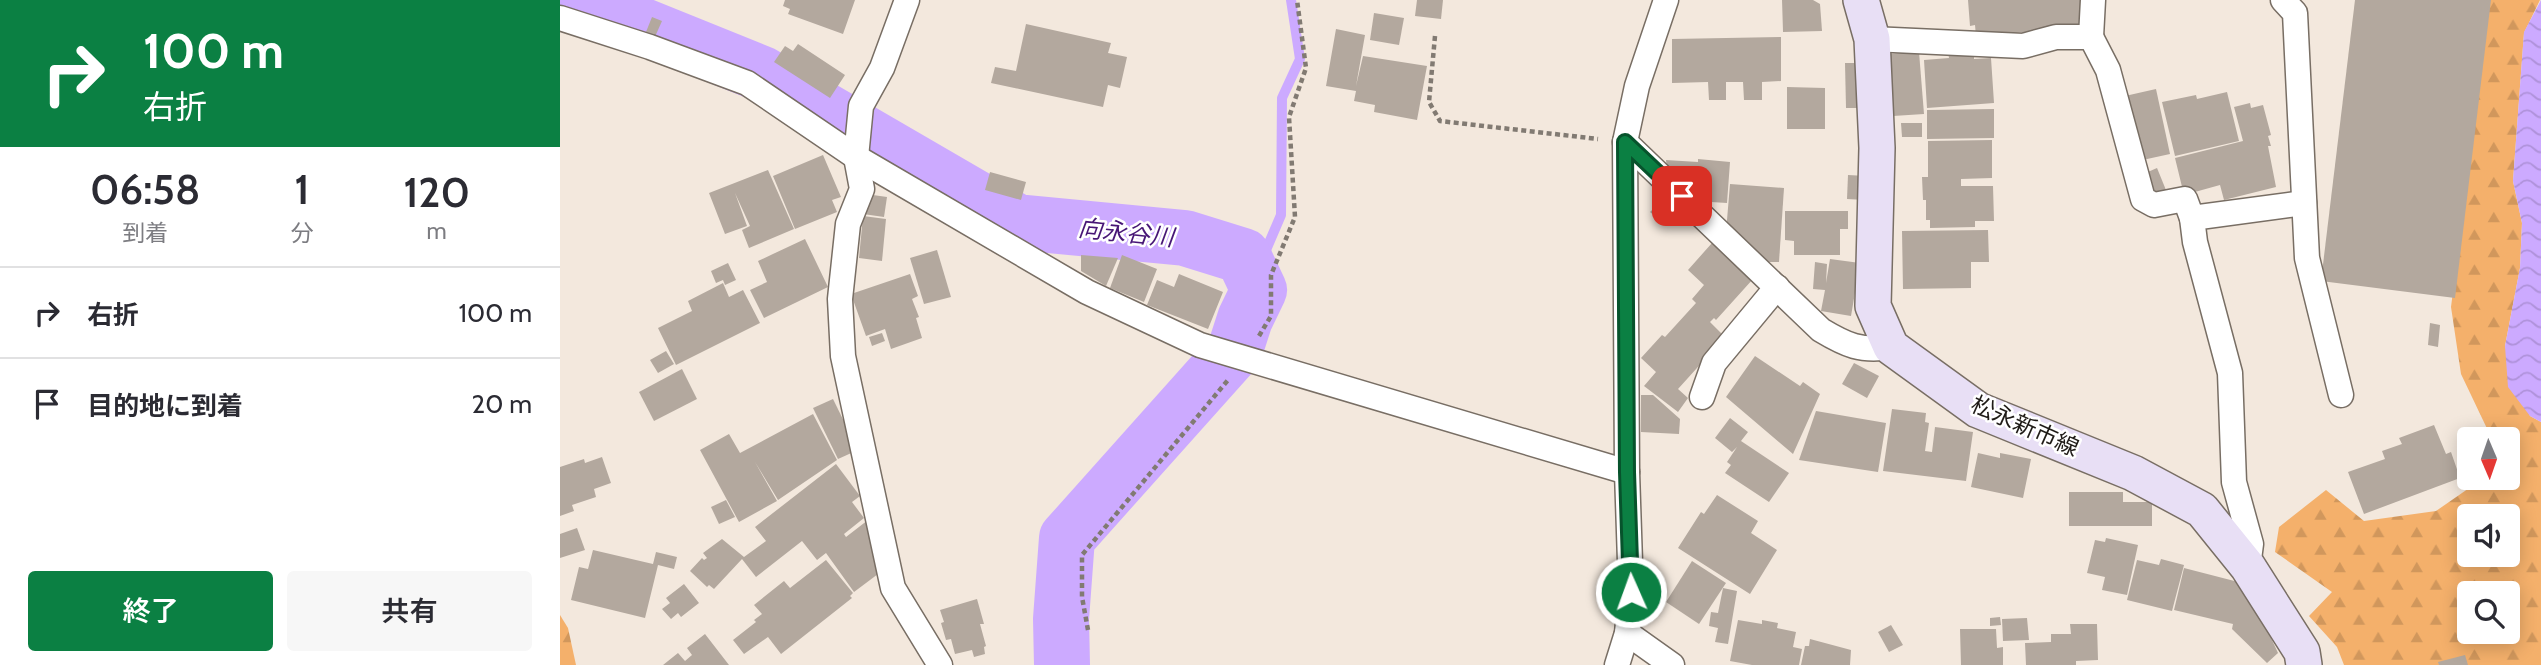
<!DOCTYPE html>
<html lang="ja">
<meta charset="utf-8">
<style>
body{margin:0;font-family:Cabin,"Noto Sans JP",sans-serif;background:#f7f7f7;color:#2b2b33;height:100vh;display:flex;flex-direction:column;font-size:26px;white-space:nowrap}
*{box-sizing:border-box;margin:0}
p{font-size:23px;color:#7c7c81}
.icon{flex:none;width:38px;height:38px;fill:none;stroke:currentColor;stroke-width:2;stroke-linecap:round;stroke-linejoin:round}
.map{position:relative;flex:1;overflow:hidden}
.details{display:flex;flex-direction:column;background:#fff;width:560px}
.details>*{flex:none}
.top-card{background:#0b8043;color:#fff;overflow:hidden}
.needle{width:46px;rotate:178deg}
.tools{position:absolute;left:1897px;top:427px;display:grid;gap:14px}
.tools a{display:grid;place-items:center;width:63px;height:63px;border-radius:7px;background:#fff;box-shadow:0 4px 18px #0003;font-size:35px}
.pin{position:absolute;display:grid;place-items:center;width:60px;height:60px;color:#fff;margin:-30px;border-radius:14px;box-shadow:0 4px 10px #0006}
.me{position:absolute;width:77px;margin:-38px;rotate:358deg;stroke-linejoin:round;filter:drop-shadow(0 0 5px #0008)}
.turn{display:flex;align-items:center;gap:24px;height:147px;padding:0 28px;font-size:32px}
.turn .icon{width:91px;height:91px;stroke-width:2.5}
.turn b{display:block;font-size:49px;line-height:60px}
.eta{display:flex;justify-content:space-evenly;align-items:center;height:119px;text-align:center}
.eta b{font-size:42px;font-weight:600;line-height:49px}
.action{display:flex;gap:14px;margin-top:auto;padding:14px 28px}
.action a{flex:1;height:80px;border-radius:7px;background:#0b8043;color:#fff;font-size:28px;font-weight:600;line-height:80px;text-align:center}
.action a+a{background:#f7f7f7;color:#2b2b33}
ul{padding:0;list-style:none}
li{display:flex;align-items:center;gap:21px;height:91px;padding:0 28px;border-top:2px solid #e1e1e2}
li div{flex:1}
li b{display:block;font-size:26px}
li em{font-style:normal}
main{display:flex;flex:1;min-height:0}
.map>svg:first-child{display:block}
.forest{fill:url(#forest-firs);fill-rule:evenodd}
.water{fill:url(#water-waves)}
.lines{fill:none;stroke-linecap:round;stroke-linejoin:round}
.stream{stroke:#caf;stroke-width:10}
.river{stroke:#caf;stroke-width:56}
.building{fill:#b3a89e}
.minor-casing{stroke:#786e64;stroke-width:27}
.secondary-casing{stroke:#786e64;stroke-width:38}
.path{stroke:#817a72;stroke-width:4.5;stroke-dasharray:5 3.5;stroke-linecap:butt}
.minor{stroke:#fff;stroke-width:24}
.secondary{stroke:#e8dff5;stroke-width:35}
.route-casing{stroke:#07532c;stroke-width:18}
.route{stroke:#0b8043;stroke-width:12}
.labels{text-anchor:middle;stroke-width:5;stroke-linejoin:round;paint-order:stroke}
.street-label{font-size:23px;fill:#1f1b17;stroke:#fff}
.water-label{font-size:24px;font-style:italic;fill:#471676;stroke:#fff}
</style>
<main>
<section class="details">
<div class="top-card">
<div class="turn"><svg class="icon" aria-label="right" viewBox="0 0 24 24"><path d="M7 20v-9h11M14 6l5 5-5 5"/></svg><div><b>100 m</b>右折</div></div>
</div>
<div class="eta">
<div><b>06:58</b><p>到着</p></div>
<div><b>1</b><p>分</p></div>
<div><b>120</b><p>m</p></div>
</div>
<ul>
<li><svg class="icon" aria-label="right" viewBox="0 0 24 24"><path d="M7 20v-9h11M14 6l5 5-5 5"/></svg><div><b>右折</b></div><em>100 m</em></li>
<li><svg class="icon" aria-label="arrive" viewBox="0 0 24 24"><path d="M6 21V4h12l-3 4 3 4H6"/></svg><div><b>目的地に到着</b></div><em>20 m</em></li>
</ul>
<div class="action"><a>終了</a><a>共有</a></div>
</section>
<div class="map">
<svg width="1981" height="665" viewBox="0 0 1981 665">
<defs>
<pattern id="forest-firs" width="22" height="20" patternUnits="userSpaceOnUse" patternTransform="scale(1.75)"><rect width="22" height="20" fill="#f4b06b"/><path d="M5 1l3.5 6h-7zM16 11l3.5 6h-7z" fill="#d1975c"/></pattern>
<pattern id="water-waves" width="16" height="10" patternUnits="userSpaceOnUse" patternTransform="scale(1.75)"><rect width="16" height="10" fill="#caf"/><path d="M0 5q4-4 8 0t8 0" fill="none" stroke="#af92da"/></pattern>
</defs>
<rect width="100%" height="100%" fill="#f3e8dd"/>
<g class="forest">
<path d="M1930,0h50l-16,33 -11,148 9,42 -2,45 -15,78 25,70 11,6v243h-197l-7,-18 -28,-31 23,-24 -57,-40 4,-25 47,-37 38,31 72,-10 39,-27 -2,-6h35v-39h-16l-31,-65 -10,-67zM1909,516h39v39h-39zM1909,593h39v39h-39z"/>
<polygon points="0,615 8,628 16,665 0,665"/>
</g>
<polygon class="water" points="1981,0 1981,422 1970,416 1948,387 1945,346 1960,268 1962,223 1953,181 1964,32"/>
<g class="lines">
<polyline class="stream" points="699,290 706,250 721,215 722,98 740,59 731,0"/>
<polyline class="river" points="19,0 202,74 457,222 625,238 683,256 699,290 685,319 675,350 507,538 501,619 502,665"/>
</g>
<g class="building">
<polygon points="225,0 295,0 283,34 228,14 230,9 223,6"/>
<polygon points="857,0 883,0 881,19 855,16"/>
<polygon points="1222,0 1253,0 1260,4 1262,31 1223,32"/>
<polygon points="1408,0 1529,0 1531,27 1416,36 1415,25 1410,26"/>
<polygon points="1795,0 1931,0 1895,298 1761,281"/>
<polygon points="814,13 844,18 839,45 810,40"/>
<polygon points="92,17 102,21 94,39 84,37"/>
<polygon points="466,24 551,43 548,53 567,57 560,88 548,85 543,107 431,83 435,67 456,71"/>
<polygon points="776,29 805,35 796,86 803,56 867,66 857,120 814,112 815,105 794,101 796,91 766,86"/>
<polygon points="1221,37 1221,81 1202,82 1202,100 1184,100 1183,82 1166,82 1166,100 1149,100 1148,82 1112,83 1112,39"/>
<polygon points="238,44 285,75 270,98 214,62 225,46 233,51"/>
<polygon points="1414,50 1414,59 1431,58 1434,103 1367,108 1364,60 1389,58 1388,52"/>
<polygon points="1359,52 1364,114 1333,116 1328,54"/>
<polygon points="1285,63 1306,63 1307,108 1286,108"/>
<polygon points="1227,87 1265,88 1265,129 1227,129"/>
<polygon points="1596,89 1610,154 1578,161 1565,96"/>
<polygon points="1667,92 1679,141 1615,156 1602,102 1636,95 1637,99"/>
<polygon points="1690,103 1691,108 1703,105 1711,135 1708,136 1711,146 1708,146 1716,187 1664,200 1660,185 1624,195 1615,158 1683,141 1674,107"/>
<polygon points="1434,109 1434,138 1367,139 1367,110"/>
<polygon points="1341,123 1362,123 1362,137 1342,137"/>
<polygon points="1432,140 1432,178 1401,179 1401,186 1433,186 1434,221 1415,221 1415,227 1370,228 1370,220 1366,220 1366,200 1363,200 1362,177 1368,177 1368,141"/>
<polygon points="263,155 281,197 272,200 277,212 235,229 213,176"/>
<polygon points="1138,159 1170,162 1167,203 1135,201 1107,169 1106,160 1138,162"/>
<polygon points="1597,168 1608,195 1591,202 1581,175"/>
<polygon points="208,170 234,229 189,248 182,230 190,226 175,193 187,226 165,234 149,193"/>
<polygon points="430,172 466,182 461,200 425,190"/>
<polygon points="1288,175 1306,176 1305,200 1287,199"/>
<polygon points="1170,184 1224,188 1219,262 1200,262 1166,232"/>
<polygon points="306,194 327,197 324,217 303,214"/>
<polygon points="1104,199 1109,203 1096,217 1090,212"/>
<polygon points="1225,211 1288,211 1288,229 1280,229 1280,255 1234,255 1234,241 1225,240"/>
<polygon points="303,216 326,219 322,261 299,258"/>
<polygon points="1428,230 1429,262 1411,262 1411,288 1343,289 1342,231"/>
<polygon points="245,239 268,287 204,318 190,290 207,282 198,261"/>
<polygon points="1152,243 1193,279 1156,320 1154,318 1150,322 1165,337 1118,389 1128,398 1118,412 1084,386 1096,372 1081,358 1102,335 1105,337 1136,303 1132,299 1144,285 1128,270"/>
<polygon points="377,250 391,297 364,304 350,258"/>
<polygon points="521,255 558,258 546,286 521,271"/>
<polygon points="562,255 597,269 584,302 550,288"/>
<polygon points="1270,259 1300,263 1291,316 1261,311 1265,290 1253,289 1255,262 1267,264 1266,283"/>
<polygon points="168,263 176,280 165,285 163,280 156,283 151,271"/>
<polygon points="350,274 358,296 352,299 359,317 356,318 362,338 331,349 325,329 306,336 291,294"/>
<polygon points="619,274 663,292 648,329 587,305 597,280 614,287"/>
<polygon points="163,283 169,297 183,290 200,323 116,365 98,328 132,311 128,301"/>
<polygon points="1870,323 1880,325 1878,347 1868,345"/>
<polygon points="322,333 325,341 312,346 309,337"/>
<polygon points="106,351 114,364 98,373 90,360"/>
<polygon points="1195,356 1240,386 1243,382 1260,394 1233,454 1166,397"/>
<polygon points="1294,363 1319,376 1307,398 1282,384"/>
<polygon points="122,369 137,399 94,421 79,392"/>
<polygon points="1081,395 1093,395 1120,419 1119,434 1081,432"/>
<polygon points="273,399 298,450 278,459 253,408"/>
<polygon points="1332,409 1366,413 1365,422 1369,423 1365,451 1372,452 1375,427 1413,432 1406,481 1323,471"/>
<polygon points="1256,411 1326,423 1318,472 1239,460"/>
<polygon points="253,414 277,460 218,500 195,462 217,501 179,522 140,450 169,434 180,453"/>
<polygon points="1170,418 1188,432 1181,441 1229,473 1209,502 1165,473 1171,465 1167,462 1177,447 1172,452 1155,438"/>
<polygon points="1874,425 1886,454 1891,452 1900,478 1804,514 1788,472 1825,459 1822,451 1842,444 1839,438"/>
<polygon points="1418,453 1440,458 1440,453 1471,459 1463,498 1411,487"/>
<polygon points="42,457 51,483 34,489 36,497 12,505 14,511 0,516 0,467 24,459 25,463"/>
<polygon points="276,464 300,496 292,502 304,518 284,534 286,537 308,520 318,550 313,554 322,571 294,592 266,553 257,560 242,541 196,577 182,559 154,589 149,585 147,587 130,571 142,558 144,560 147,558 143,553 162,539 184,557 206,541 195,527"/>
<polygon points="1509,492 1563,492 1563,502 1592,502 1592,526 1509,526"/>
<polygon points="1157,495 1198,521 1191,533 1217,550 1190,594 1118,548 1141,512 1144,514"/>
<polygon points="166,500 175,517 159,524 151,507"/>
<polygon points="17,528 25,550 0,558 0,534"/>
<polygon points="1546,538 1578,545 1567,595 1542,590 1545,577 1527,573 1535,540 1545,542"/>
<polygon points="33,550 93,564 96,552 117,557 114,569 98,565 85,618 11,600 19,567 28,569"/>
<polygon points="1601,559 1624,565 1612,611 1567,600 1577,560 1599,565"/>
<polygon points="266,560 293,593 290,596 292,598 221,654 208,637 184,654 173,640 196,622 194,620 202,614 194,605 224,581 230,588"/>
<polygon points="1132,561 1166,583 1139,624 1106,602"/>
<polygon points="1624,568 1686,584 1718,653 1707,663 1672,629 1673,624 1614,610"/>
<polygon points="124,584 139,603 121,617 118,613 111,619 102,609 110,603 106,598"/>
<polygon points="1163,588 1177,591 1168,644 1155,642 1158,628 1149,626 1151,612 1158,613"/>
<polygon points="417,599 424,624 420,624 426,646 424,647 425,654 414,657 412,650 395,654 391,639 386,640 381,623 384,622 380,610"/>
<polygon points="1440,617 1441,625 1430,626 1430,618"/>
<polygon points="1467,618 1469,640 1443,641 1442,619"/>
<polygon points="1178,620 1202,624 1202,620 1218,623 1217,628 1236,632 1233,647 1242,649 1239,665 1192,665 1170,661"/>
<polygon points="1510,624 1537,624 1538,660 1516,661 1516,665 1466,665 1465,643 1491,642 1491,634 1511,634"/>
<polygon points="1331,625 1343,645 1329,652 1318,632"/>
<polygon points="1400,629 1436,629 1437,648 1443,647 1443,665 1401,665"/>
<polygon points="145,634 169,665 103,665 118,653 125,661 132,655 127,648"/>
<polygon points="1250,639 1291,650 1290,665 1241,665 1245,646 1249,646"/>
<polygon points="1905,655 1908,665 1879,665 1878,662"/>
</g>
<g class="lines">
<defs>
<g id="minor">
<polyline points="347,0 322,68 301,106 296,157 302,189 288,224 280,299 283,356 333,588 380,665"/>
<polyline points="1723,0 1735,13 1747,258 1781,395"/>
<polyline points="0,18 90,47 187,83 296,157 527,292 640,345 1067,472"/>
<polyline points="1531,37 1533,0"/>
<polyline points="1312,39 1463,46 1496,37 1531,37 1548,70 1583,199 1594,205 1625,199 1632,218"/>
<path d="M1065,142l196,188c25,15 40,22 70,17"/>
<polyline points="1142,397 1154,363 1217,287"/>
<polyline points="1688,567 1691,544 1674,482 1670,373 1635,242 1632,218 1744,203"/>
<polyline points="1067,633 1112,665"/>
<polyline points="1057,665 1067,633 1071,592 1067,472 1065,142 1077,86 1106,0"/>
</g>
<polyline id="secondary" points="1301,0 1312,39 1317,148 1313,306 1331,347 1418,410 1573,473 1642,510 1688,567 1742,652 1744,665"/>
</defs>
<use href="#minor" class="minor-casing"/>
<use href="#secondary" class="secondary-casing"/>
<g class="path">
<polyline points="875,36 869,102 880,121 1038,139"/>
<polyline points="699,336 711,316 711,275 735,217 729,117 746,68 737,0"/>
<polyline points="528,630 522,597 522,555 668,380"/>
</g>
<use href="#minor" class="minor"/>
<use href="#secondary" class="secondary"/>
</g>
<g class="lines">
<defs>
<polyline id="route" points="1071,592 1067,472 1065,142 1122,196"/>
</defs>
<use href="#route" class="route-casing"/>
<use href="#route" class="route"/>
</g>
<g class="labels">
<g class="street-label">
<text transform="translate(1465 426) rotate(24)" y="8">松永新市線</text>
</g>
<g class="water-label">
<text transform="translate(566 233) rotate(6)" y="8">向永谷川</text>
</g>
</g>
</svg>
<div class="tools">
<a><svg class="needle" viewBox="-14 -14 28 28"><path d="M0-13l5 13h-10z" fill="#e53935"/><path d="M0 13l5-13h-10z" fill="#7c7c81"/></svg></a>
<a><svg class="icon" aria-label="sound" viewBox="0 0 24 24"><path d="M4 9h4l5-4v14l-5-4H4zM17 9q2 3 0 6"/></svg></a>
<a><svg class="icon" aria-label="search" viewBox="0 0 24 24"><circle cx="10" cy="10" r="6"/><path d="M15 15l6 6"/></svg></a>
</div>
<div class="pin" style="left:1122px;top:196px;background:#d93025"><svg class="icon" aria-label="arrive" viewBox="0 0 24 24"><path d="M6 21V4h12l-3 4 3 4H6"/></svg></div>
<svg class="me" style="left:1071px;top:592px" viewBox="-20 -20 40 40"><circle r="17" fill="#0b8043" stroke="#fff" stroke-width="3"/><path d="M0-11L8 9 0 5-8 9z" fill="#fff"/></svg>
</div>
</main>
